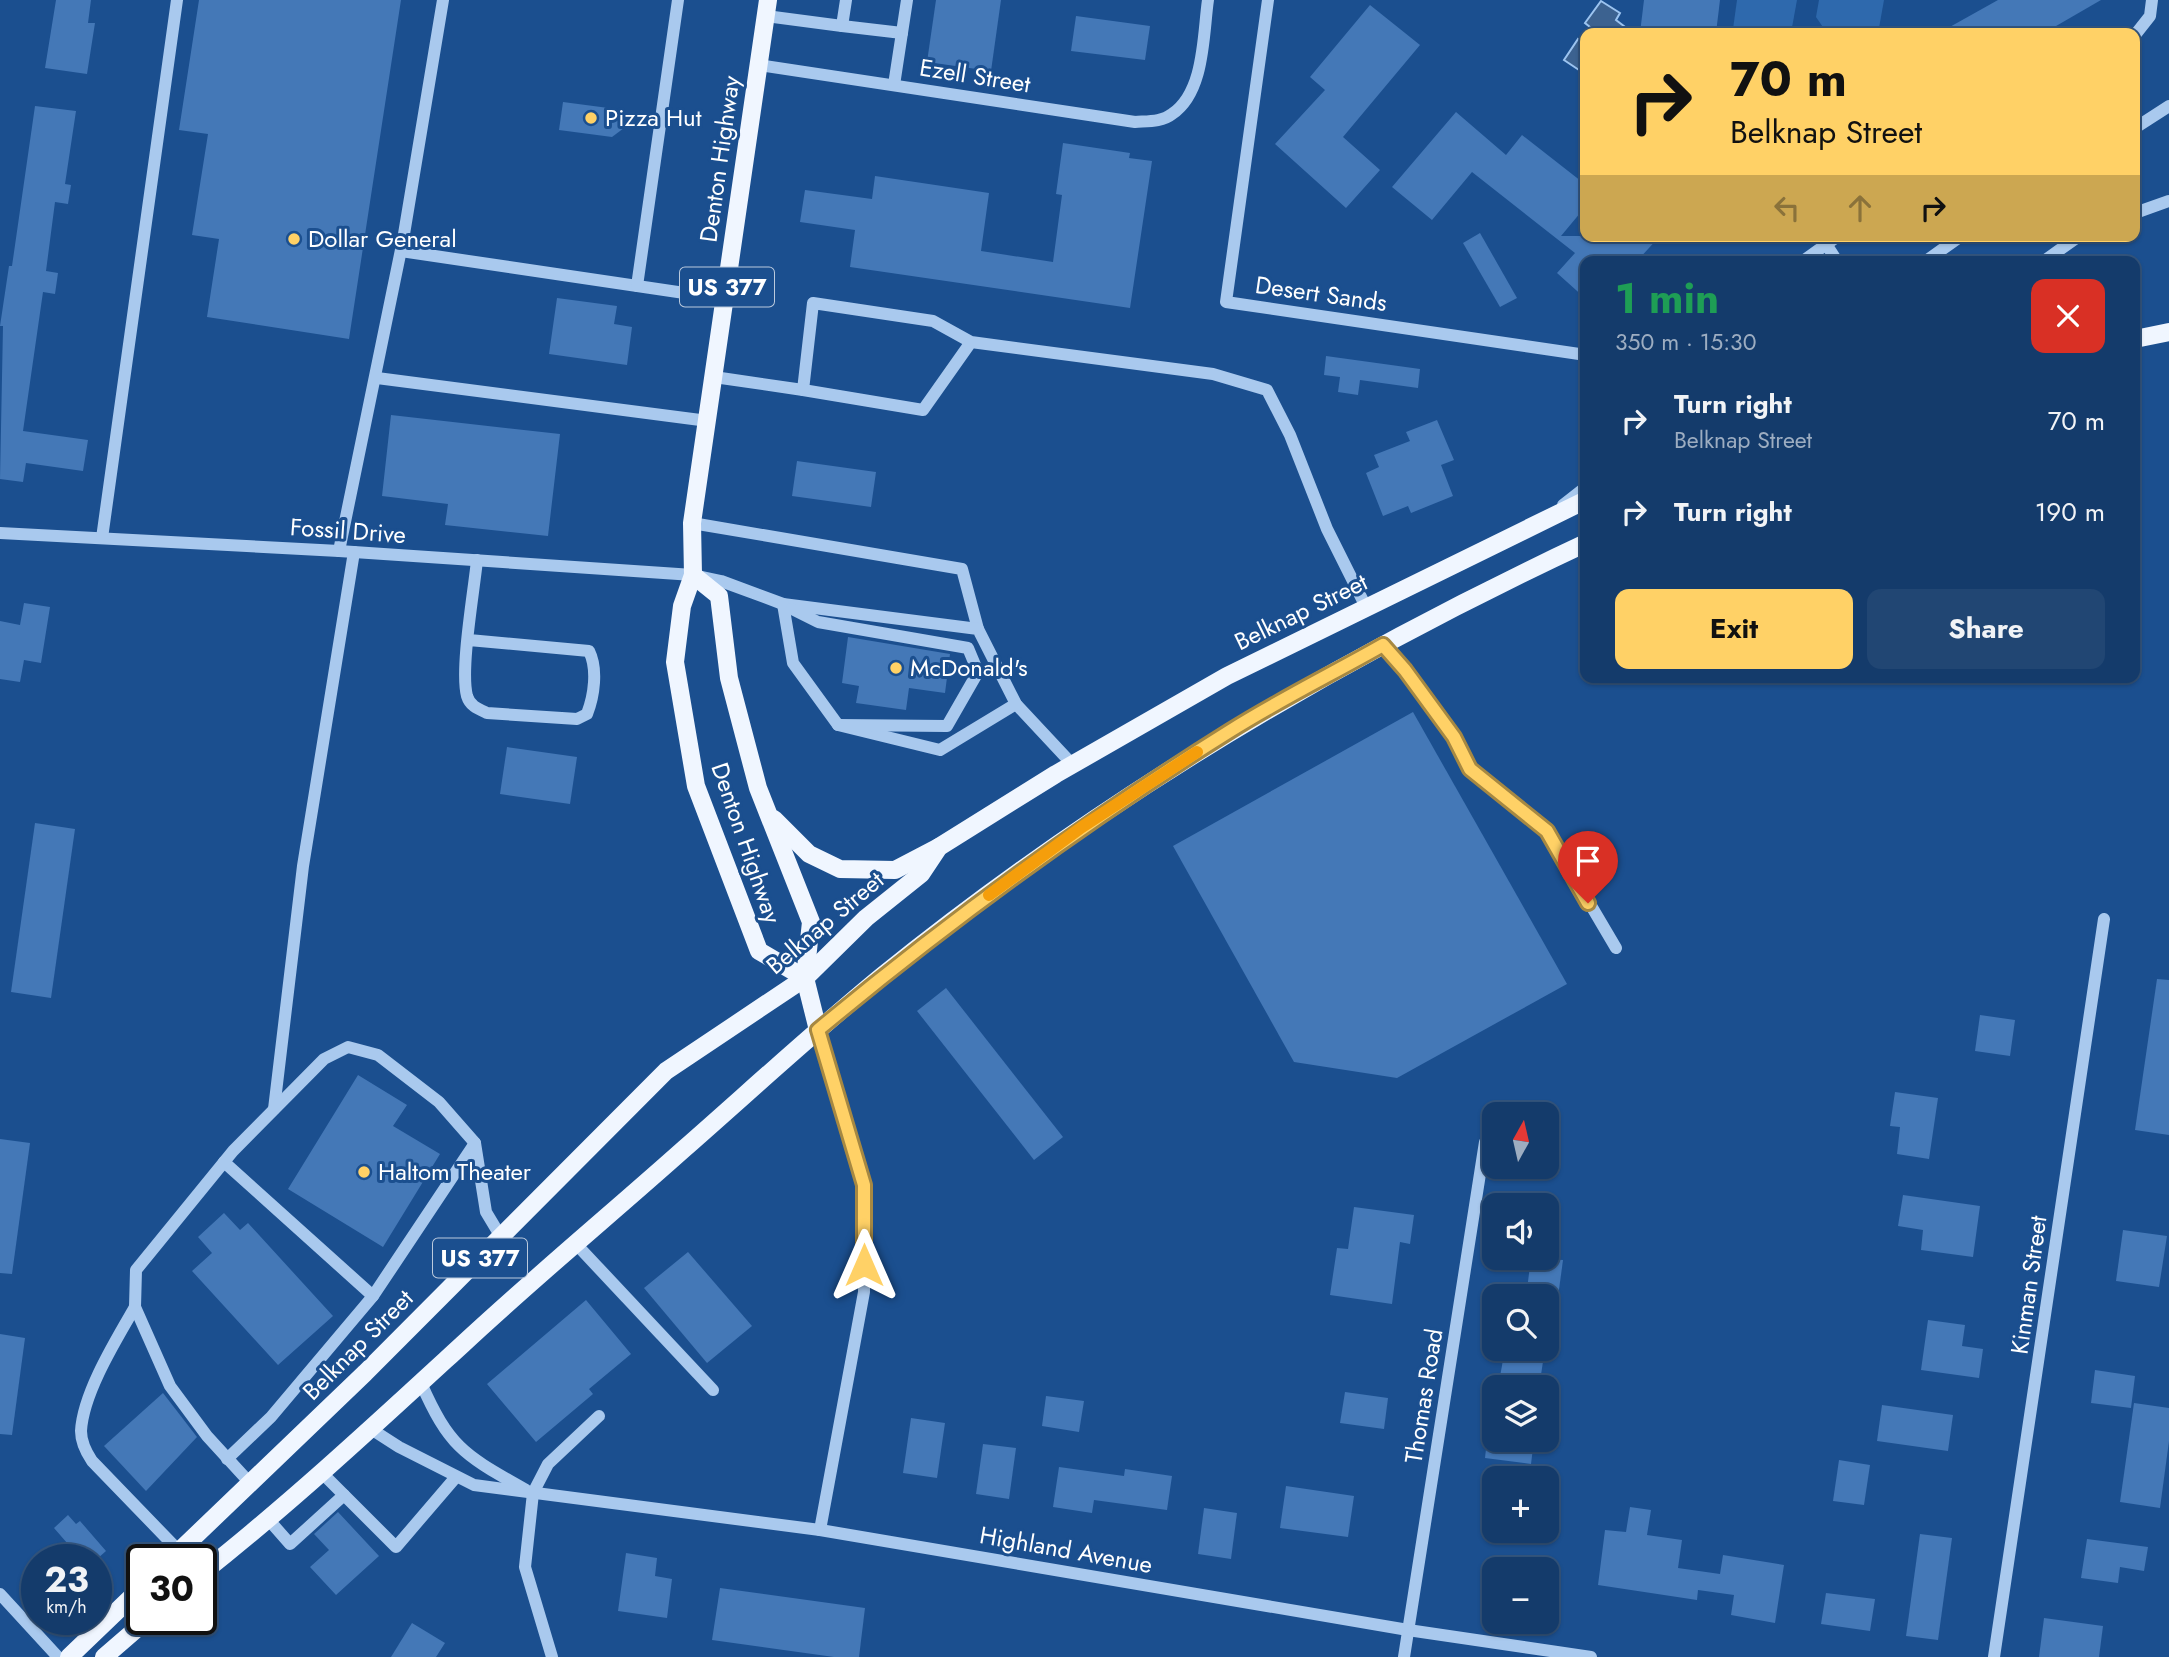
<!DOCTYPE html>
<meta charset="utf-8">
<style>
body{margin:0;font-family:Jost,sans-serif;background:#214673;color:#f1f3f6;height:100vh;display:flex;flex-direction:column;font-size:26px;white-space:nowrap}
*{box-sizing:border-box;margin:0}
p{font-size:23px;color:#9dadc1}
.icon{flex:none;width:38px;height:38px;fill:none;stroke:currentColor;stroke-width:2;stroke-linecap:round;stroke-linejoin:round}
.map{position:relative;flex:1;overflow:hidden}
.sheet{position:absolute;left:1580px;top:256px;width:560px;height:427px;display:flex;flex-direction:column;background:#143b6b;border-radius:14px;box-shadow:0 2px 5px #0004,0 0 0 2px #33557e}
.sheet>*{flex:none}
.banner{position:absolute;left:1580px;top:28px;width:560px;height:214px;border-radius:14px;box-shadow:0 2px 5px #0004,0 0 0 2px #33557e;background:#ffd166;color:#111;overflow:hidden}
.needle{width:46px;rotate:8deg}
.controls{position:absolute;left:1482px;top:1102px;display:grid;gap:14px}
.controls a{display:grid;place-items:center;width:77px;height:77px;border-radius:14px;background:#143b6b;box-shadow:0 2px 5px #0004,0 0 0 2px #33557e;font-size:35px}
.speed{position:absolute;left:21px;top:1544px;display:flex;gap:14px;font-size:35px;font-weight:700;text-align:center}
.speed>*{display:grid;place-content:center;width:91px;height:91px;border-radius:50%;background:#143b6b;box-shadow:0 2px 5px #0004,0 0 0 2px #33557e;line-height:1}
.speed small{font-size:18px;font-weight:400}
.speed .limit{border:4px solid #111;border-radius:10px;background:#fff;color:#111}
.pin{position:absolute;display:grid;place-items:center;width:60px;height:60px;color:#fff;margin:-72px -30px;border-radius:50% 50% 50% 0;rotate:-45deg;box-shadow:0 0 7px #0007}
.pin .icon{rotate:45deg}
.me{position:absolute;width:77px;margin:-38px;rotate:0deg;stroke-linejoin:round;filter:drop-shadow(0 0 5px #0008)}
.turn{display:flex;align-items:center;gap:24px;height:147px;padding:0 35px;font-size:32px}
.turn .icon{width:91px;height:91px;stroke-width:2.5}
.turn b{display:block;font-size:49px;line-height:60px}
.lanes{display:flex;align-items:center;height:66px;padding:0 35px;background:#0003;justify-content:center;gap:35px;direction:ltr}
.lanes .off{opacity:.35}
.round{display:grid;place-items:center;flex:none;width:74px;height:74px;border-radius:14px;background:#214673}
.summary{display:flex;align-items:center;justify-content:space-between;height:119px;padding:0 35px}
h1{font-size:42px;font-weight:700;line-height:52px;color:#1e9e55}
.cta{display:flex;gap:14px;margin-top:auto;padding:14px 35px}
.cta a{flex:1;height:80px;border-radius:14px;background:#ffd166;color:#111;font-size:28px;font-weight:700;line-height:80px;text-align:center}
.cta a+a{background:#214673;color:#f1f3f6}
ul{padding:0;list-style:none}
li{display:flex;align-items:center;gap:21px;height:91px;padding:0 35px}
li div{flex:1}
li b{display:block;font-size:26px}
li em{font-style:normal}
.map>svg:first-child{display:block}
.green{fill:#2e69ad}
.water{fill:#3c6290;stroke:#9cc4f0;stroke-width:2}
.building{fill:#4478b7}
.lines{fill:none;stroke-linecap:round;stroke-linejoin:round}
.minor{stroke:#a9c9ee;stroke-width:12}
.major{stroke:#f0f6ff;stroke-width:18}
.route-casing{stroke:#a68842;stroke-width:18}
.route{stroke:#ffd166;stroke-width:12}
.slow{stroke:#f59e0b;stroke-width:12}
.poi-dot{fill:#ffd166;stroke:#1b4f8f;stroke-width:2.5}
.labels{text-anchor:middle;stroke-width:6;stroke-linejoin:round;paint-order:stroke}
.shield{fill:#1b4f8f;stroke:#bbcadd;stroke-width:2}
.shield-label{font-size:23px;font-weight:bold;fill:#fff}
.street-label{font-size:24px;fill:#fff;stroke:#1b4f8f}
.poi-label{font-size:24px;fill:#fff;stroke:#1b4f8f;text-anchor:start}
</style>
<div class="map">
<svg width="2169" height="1657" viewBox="0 0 2169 1657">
<rect width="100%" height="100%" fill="#1b4f8f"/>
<g class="green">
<polygon points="1737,0 1797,0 1791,33 1733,29"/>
<polygon points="1819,0 1884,0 1879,28 1873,33 1827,33 1816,17"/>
</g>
<g class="water">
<polygon points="1601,1 1620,13 1616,20 1629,30 1627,33 1594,33 1595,31 1585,23"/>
<polygon points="1578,39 1585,44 1585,74 1564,60"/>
</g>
<g class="building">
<polygon points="56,0 91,0 88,23 95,23 87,74 45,68"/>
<polygon points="199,0 401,0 349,339 207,317 219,239 192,235 208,134 179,130"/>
<polygon points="936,0 1001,0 991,71 927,62"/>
<polygon points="1644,0 1720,0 1716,33 1640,33"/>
<polygon points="1998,0 2101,0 2044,33 1939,33"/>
<polygon points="1370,5 1420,45 1343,137 1380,170 1346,208 1275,144 1325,90 1310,77"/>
<polygon points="1076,16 1150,26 1145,60 1071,51"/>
<polygon points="563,102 616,109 628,125 612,137 559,130"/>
<polygon points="35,106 76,111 65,184 71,185 68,204 55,202 46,271 58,273 55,294 43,292 23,431 88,440 83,471 26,463 23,482 0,479 3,326 0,326 9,266 12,266"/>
<polygon points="1456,112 1506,155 1522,135 1586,185 1586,206 1561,236 1660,236 1637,261 1586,261 1586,299 1557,273 1575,253 1472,172 1432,220 1392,187"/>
<polygon points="1063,143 1130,153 1129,158 1152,161 1130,308 850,267 855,230 800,222 805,190 872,199 875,176 989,193 981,251 1053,262 1062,195 1056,194"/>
<polygon points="1480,233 1517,298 1500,307 1463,243"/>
<polygon points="557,298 617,306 614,324 632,327 627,365 549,354"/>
<polygon points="1326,356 1420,369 1418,388 1360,380 1358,395 1338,392 1340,377 1324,375"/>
<polygon points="391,415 560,434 548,536 445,525 448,504 382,496"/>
<polygon points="1437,420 1454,460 1441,465 1453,496 1411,513 1408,506 1383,516 1366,473 1379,467 1374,455 1410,441 1406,432"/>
<polygon points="797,461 876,472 871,507 792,496"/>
<polygon points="24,603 50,607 41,663 24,660 20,682 0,679 0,621 20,625"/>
<polygon points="848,637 950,654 945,693 909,688 906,710 856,703 859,686 842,683"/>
<polygon points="1413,712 1567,984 1397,1078 1294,1062 1173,846"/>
<polygon points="507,747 577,757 570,804 500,794"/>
<polygon points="35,823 75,829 51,998 11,992"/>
<polygon points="2157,979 2169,980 2169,1135 2135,1130"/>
<polygon points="946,988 1063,1137 1034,1160 917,1011"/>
<polygon points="1980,1015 2015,1020 2010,1056 1975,1051"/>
<polygon points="358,1075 407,1105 393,1126 440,1154 383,1247 288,1189"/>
<polygon points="1895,1092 1938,1098 1929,1159 1897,1154 1900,1127 1890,1126"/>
<polygon points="0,1139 30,1143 12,1274 0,1273"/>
<polygon points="1903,1195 1980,1206 1973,1257 1921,1250 1923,1230 1898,1226"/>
<polygon points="1354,1207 1414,1215 1410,1244 1400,1242 1392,1304 1330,1295 1337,1248 1348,1249"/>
<polygon points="224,1213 240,1230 248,1223 333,1316 278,1365 192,1271 212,1253 198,1237"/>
<polygon points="2123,1230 2167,1236 2159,1287 2116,1281"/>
<polygon points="688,1252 752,1326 707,1363 644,1288"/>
<polygon points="1531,1258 1563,1260 1558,1297 1526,1297"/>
<polygon points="586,1300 631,1354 589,1389 593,1394 536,1442 487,1384"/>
<polygon points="1928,1320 1965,1325 1962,1346 1983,1349 1979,1378 1921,1370"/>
<polygon points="0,1334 25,1338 12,1435 0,1434"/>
<polygon points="1505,1349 1544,1355 1539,1388 1499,1382"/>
<polygon points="2095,1370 2135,1376 2131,1408 2091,1403"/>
<polygon points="1345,1392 1388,1398 1384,1429 1340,1423"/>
<polygon points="163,1393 197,1437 146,1491 104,1446"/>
<polygon points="1046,1396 1084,1401 1079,1432 1042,1426"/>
<polygon points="2134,1403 2169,1408 2169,1441 2160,1508 2120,1502"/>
<polygon points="1882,1405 1953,1415 1948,1451 1877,1441"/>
<polygon points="911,1418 945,1423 937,1478 903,1473"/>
<polygon points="1487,1440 1534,1440 1531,1464 1485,1458"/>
<polygon points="983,1444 1016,1448 1009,1499 976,1494"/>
<polygon points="1839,1460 1870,1465 1864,1505 1833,1501"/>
<polygon points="1059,1467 1124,1476 1125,1469 1172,1476 1167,1510 1094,1500 1092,1513 1053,1507"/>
<polygon points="1286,1486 1354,1496 1348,1537 1280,1528"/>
<polygon points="1630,1507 1651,1510 1647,1535 1682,1540 1678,1568 1720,1574 1723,1555 1784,1565 1775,1623 1731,1615 1734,1595 1698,1590 1697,1600 1598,1585 1605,1530 1626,1532"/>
<polygon points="1204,1508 1237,1513 1231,1559 1198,1554"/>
<polygon points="338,1512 379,1556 336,1595 310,1567 329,1550 314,1534"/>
<polygon points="68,1515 76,1524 80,1521 106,1551 97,1559 81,1559 54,1528"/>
<polygon points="1920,1534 1952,1538 1938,1640 1906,1636"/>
<polygon points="2087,1539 2148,1547 2144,1571 2120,1567 2118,1583 2081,1578"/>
<polygon points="626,1553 657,1558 655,1576 672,1579 667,1618 618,1611"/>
<polygon points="720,1588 865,1608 859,1657 834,1657 712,1640"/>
<polygon points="1826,1593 1875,1599 1870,1631 1821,1624"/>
<polygon points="2044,1618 2103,1626 2099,1657 2039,1657"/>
<polygon points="412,1623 445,1643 436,1657 391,1657"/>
</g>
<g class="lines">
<g class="minor">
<polyline points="1268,0 1226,302 1586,355"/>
<polyline points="766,16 842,26 846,0"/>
<polyline points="842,26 902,33"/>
<polyline points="2135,35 2150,16 2152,0"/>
<path d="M759,65l376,57c12,-1 27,0 37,-8 33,-22 31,-80 36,-114"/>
<polyline points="894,85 907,0"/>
<polyline points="2135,128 2169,106"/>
<polyline points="2135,213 2169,201"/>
<polyline points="1826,244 1837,261"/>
<polyline points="401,251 725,299"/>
<polyline points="1803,261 1838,236"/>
<polyline points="1926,261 1961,236"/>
<polyline points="2044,261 2079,236"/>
<polyline points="637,286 678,0"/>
<polyline points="971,342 923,410 803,390 813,303 933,321 971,342 1213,374 1267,390 1290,435 1327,529 1366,607"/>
<polyline points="714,377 803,390"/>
<polyline points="377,378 708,421"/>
<polyline points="1563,505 1586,487"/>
<polyline points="692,523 962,569 978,629"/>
<polyline points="0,533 339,551 693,575 721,581 783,604 978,629 1016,704 1073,765"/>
<polyline points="102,538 177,0"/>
<polyline points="339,551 403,240 443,0"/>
<polyline points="783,604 793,663 838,725 940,750 1016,704"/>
<polyline points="792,609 818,622 968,648 978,672 947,726 838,725"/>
<path d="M469,640l120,11c9,18 5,45 -2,63l-10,5 -90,-6c-9,-4 -17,-7 -20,-17 -7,-27 7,-105 10,-136"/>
<polyline points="1383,645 1405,670 1454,737 1470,769 1547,831 1616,948"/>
<polyline points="818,1030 864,1185 864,1292 820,1530"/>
<polyline points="274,1109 303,866 354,552"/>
<polyline points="224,1162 373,1296 271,1417 227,1459"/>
<polyline points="576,1244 713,1390"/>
<polyline points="373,1296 475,1143"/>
<path d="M135,1307c-19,33 -52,86 -54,124 0,11 5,21 11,30l87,90"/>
<path d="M421,1383c29,66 44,72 105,107"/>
<polyline points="371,1429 399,1447 474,1485 820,1530 1408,1630 1591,1657"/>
<polyline points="322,1473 396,1547 456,1477"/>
<polyline points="250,1483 207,1436 170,1386 135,1307 136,1270 233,1151 324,1059 348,1047 378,1055 439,1102 475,1143 486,1212 501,1237"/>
<polyline points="268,1519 290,1544 344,1495"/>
<polyline points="0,1594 58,1657"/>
<polyline points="552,1657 525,1567 533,1493 548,1464 599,1416"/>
<polyline points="1404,1657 1485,1142"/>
<polyline points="1994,1657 2104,919"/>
</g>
<g class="major">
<polyline points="768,0 692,523 693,575 682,606 675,662 696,786 759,951 805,978"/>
<polyline points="2135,339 2169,332"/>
<polyline points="693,575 719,596 729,678 758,788 811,922 805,978 818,1030"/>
<polyline points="774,819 809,854 840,869 895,870 939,847"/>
<polyline points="171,1559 365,1373 666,1071 805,978 866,918 921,874 939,847 1056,774 1227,676 1586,500"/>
<path d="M201,1574c91,-72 176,-151 262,-230 72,-67 148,-130 222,-196 66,-58 130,-117 197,-172 215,-174 454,-316 704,-433"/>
<polyline points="69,1657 142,1587"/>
<polyline points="104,1657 148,1619"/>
</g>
</g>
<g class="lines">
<defs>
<path id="route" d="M864,1265v-80l-46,-155c131,-109 268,-209 412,-299 49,-31 102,-57 153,-86l22,25 49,67 16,32 77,62 41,72"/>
</defs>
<use href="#route" class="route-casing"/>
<use href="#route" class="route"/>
<polyline class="slow" points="989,895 1082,827 1197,752"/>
</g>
<g class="poi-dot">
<circle cx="591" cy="118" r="7"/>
<circle cx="294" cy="239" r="7"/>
<circle cx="896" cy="668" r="7"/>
<circle cx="364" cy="1172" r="7"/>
</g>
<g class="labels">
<g class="shield">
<rect x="680" y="267.5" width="94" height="39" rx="5"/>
<rect x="433" y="1238.5" width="94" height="39" rx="5"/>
</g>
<g class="shield-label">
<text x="727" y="295">US 377</text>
<text x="480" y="1266">US 377</text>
</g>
<g class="street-label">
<text transform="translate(975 76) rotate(9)" y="8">Ezell Street</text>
<text transform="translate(720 159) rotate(-82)" y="8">Denton Highway</text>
<text transform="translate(1321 294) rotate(8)" y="8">Desert Sands</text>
<text transform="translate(348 531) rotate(4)" y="8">Fossil Drive</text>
<text transform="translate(1301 612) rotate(-26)" y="8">Belknap Street</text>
<text transform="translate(746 843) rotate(71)" y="8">Denton Highway</text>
<text transform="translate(825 923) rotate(-40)" y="8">Belknap Street</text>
<text transform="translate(2029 1285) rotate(-82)" y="8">Kinman Street</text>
<text transform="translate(358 1345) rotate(-45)" y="8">Belknap Street</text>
<text transform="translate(1424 1396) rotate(-81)" y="8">Thomas Road</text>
<text transform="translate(1066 1550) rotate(10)" y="8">Highland Avenue</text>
</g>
<g class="poi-label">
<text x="605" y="126">Pizza Hut</text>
<text x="308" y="247">Dollar General</text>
<text x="910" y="676">McDonald's</text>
<text x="378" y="1180">Haltom Theater</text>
</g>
</g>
</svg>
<div class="controls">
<a><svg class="needle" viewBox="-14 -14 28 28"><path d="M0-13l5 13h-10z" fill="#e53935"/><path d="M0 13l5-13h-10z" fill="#9dadc1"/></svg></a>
<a><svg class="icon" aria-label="sound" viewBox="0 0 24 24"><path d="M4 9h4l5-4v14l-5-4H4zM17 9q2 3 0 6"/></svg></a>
<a><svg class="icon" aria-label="search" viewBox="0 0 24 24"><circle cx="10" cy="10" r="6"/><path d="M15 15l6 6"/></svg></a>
<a><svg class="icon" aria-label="layers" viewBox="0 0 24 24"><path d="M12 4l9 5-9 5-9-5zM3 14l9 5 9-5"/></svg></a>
<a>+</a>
<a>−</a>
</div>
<div class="speed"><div>23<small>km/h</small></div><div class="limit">30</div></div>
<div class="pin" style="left:1588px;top:903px;background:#d93025"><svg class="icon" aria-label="arrive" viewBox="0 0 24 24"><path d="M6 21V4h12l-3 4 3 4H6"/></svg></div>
<svg class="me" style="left:864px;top:1265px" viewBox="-20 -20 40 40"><path d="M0-17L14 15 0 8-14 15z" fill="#ffd166" stroke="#fff" stroke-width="4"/></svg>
<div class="banner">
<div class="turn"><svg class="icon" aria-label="right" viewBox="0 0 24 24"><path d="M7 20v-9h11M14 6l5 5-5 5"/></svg><div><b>70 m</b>Belknap Street</div></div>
<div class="lanes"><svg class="icon off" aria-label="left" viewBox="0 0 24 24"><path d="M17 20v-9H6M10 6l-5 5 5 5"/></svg><svg class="icon off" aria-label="ahead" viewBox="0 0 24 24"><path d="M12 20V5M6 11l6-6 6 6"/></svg><svg class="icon" aria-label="right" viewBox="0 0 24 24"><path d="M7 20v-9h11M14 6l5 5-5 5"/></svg></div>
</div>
<section class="sheet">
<div class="summary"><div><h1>1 min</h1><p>350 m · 15:30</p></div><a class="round" style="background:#d93025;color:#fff"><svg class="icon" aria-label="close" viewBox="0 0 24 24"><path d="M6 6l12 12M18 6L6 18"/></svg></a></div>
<ul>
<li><svg class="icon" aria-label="right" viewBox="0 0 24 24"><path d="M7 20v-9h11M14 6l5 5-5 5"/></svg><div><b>Turn right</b><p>Belknap Street</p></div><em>70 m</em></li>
<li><svg class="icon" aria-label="right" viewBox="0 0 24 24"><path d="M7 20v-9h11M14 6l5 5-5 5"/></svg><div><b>Turn right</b></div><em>190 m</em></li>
</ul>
<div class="cta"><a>Exit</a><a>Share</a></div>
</section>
</div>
